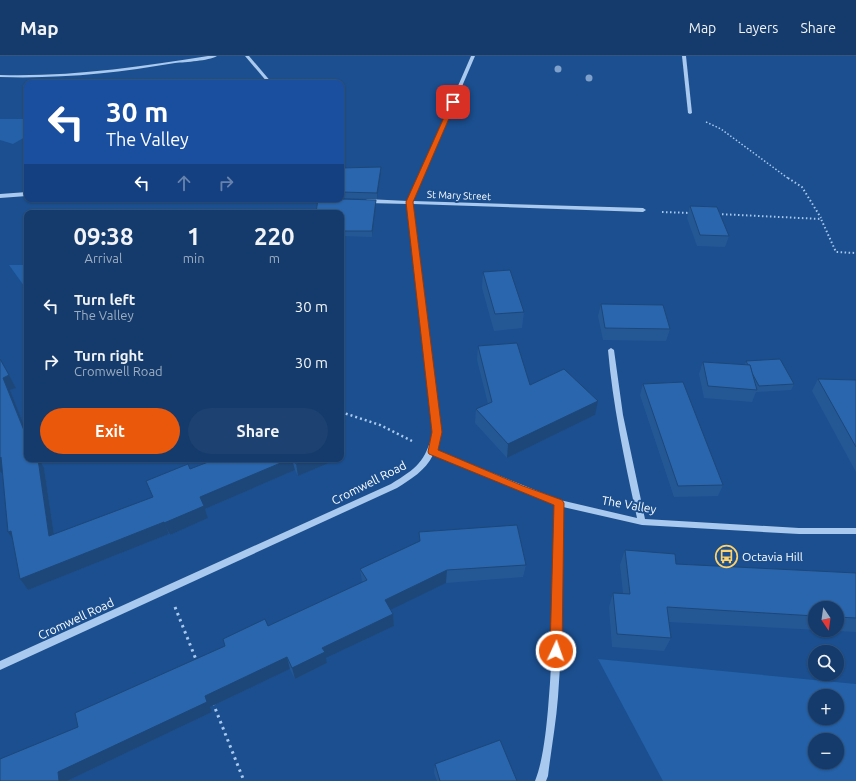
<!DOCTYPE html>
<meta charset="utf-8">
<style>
body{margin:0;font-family:Ubuntu,sans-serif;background:#1d4271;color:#f1f3f6;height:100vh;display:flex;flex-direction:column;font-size:15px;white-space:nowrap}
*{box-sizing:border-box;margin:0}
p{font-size:13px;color:#9dadc1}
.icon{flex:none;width:22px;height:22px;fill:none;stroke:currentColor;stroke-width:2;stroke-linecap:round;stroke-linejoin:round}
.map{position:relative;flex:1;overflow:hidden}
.side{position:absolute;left:24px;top:154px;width:320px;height:252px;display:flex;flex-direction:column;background:#143b6b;border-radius:8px;box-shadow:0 1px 3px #0004,0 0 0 1px #33557e}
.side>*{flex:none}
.hud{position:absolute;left:24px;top:24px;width:320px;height:122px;border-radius:8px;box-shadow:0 1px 3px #0004,0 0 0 1px #33557e;background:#1a4fa0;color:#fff;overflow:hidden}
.needle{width:26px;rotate:167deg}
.fabs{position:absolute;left:808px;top:545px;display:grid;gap:8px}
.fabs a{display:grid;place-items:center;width:36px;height:36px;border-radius:50%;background:#143b6b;box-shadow:0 1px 3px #0004,0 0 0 1px #33557e;font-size:20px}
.pin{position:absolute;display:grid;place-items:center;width:34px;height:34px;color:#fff;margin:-17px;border-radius:8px;box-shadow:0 2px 6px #0006}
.me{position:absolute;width:44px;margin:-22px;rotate:3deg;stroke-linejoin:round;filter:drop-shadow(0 0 3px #0008)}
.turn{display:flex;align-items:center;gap:14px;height:84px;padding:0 16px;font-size:18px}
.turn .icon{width:52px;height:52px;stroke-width:2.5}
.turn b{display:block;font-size:28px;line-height:34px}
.lanes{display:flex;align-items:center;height:38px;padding:0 16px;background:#0003;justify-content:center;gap:20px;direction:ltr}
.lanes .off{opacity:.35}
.eta{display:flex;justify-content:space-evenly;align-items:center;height:68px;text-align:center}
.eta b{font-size:24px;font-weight:600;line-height:28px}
.button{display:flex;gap:8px;margin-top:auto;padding:8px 16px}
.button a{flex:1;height:46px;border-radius:24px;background:#ea580c;color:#fff;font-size:16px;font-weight:600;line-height:46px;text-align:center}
.button a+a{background:#1d4271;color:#f1f3f6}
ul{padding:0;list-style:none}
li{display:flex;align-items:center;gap:12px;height:56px;padding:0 16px}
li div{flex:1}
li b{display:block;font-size:15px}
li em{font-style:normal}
header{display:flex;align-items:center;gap:24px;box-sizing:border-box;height:56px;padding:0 20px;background:#143b6b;border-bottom:1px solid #33557e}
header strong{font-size:19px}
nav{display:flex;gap:22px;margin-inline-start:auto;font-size:14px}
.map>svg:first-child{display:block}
.green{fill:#2461a8;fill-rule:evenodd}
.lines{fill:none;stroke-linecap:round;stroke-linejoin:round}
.path-far3{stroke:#a9c9ee;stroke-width:1.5;stroke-dasharray:1.5 2;stroke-linecap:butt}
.path-far2{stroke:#a9c9ee;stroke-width:2;stroke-dasharray:1.5 2.5;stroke-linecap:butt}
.path-far1{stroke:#a9c9ee;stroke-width:2.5;stroke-dasharray:2 3;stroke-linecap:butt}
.path{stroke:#a9c9ee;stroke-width:3;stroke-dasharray:2.5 4;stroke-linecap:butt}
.minor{fill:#a9c9ee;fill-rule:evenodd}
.tree{fill:#7ea0ca}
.wall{fill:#245895;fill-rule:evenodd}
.shaded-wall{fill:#1d4779}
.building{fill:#2a66ad;stroke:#1d4779}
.route{fill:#ea580c;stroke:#983908}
.labels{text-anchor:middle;stroke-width:4;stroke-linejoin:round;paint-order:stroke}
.far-street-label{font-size:10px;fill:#fff;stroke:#1b4f8f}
.street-label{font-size:12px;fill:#fff;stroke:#1b4f8f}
.poi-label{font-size:12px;fill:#fff;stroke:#1b4f8f;text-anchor:start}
</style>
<header>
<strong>Map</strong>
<nav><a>Map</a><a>Layers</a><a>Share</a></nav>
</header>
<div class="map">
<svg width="856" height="725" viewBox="0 0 856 725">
<rect width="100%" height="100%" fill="#1b4f8f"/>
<g class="green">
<polygon points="0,63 27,63 27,80 13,88 0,84"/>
<polygon points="9,209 27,209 27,234"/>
<path d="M598,603l258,25v97h-193zM815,640h22v22h-22zM815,684h22v22h-22z"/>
</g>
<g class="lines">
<polyline class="path-far3" points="706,66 721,73 789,123"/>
<g class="path-far2">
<polyline points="788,122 802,131 821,162"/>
<polyline points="662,156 691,157"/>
<polyline points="718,158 821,163 836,196 856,197"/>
</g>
<polyline class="path-far1" points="341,356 380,369 412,385"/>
<g class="path">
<polyline points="175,551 197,606"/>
<polyline points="213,647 244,725"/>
</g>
<g class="minor">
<path d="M208,0h9c-9,5 -31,6 -42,7 -58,10 -116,16 -175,14v-2c70,2 138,-8 208,-19z"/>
<polygon points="245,0 249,0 272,27 268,27"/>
<path d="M471,0h4l-62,145 230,7 3,2 -3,2 -230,-8 28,228 -6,18 125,50 77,18c-12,-56 -24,-111 -29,-168l3,-2 3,2 9,65 22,104 154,9h57v6h-57l-157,-9 -79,-18c-1,63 0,127 -5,190 -2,27 -7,53 -10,79l-2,5h-11c8,-20 11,-50 13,-72 6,-68 6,-136 7,-204l-122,-50c-8,16 -22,24 -36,33l-397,182v-9l391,-177c26,-16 34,-22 42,-52l-25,-228 -41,-1 -3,-2 3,-2 41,2z"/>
<polygon points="682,0 686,0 692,57 690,58 688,57"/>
<polygon points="27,136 27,140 0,142 0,138"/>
<polygon points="272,143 329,143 330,144 327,146 275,145"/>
</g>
</g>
<g class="tree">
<circle cx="558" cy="13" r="3.5"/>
<circle cx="589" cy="22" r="3.5"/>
</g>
<g class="wall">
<polygon points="341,112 381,117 377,143 341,142"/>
<polygon points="376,150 372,181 341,180 341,157"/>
<polygon points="690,150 729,180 725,191 697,190 687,162"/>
<polygon points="483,216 524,256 522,272 494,275 482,232"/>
<polygon points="601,248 670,273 666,285 603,284 598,260"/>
<polygon points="478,290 530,329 595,359 507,402 475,367 476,353 488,348 477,304"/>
<polygon points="0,303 16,332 10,334 27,377 27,403 44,412 54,478 153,441 190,413 216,403 336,403 336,404 298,420 295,414 205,453 208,462 170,479 169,478 28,534 20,523 2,416 1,417"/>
<polygon points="746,305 794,328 791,334 756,336 752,346 704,342 699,318 703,306 745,309"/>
<polygon points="818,323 856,324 856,416 812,335"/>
<polygon points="643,328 723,429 718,440 674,441 640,339"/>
<polygon points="419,476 526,509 523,521 446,527 391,553 393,558 394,570 326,602 327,607 295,623 290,613 210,651 212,656 67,725 0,725 78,671 268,570 363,526 362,525 360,513 420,485"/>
<path d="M625,494l51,14 180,9v59l-187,-10 2,16 -7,13 -52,-4 -3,-40 4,-14h10l-3,-28zM815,552h22v22h-22z"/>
<polygon points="435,708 517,725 437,725 434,717"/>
</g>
<g class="shaded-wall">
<polygon points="381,111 381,117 377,143 377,137"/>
<polygon points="376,144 376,150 372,181 372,175"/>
<polygon points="9,319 16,332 10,334 27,377 27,382 3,322"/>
<polygon points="598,345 595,359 507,402 508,388"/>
<polygon points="1,401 9,414 1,417 0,415 0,402"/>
<polygon points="38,403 39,403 44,412 56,492 49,480"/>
<polygon points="290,403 292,403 295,414 205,453 208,462 170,479 164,467 200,441"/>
<polygon points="307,403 336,403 336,404 298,420 296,408"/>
<polygon points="164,466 169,478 28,534 20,523"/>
<polygon points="11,475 16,488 8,476"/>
<polygon points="447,514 446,527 386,556 385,544"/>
<polygon points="393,558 394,570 326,602 327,607 295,623 292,612 322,592"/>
<polygon points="287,601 290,613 210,651 212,656 67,725 59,725 58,716 205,640"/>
</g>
<g class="building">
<polygon points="381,111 377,137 341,136 341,112"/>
<polygon points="318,143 341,143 376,144 372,175 341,175 341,157 316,157"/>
<polygon points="690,150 717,151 729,180 700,179"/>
<polygon points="510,214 524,256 495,258 483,216"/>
<polygon points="601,248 663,249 670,273 605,272"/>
<polygon points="517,287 530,329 564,313 598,345 508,388 476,353 492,346 478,290"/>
<polygon points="0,303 9,319 3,322 27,382 27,403 38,403 49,480 153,441 146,425 188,408 190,413 216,403 290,403 200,441 204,450 164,467 164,466 20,523 11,475 8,476 1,401 0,402"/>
<polygon points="780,303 794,328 759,330 752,317 750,309 748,309 746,305"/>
<polygon points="703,306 750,309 757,334 708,330"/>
<polygon points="818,323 856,324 856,391"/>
<polygon points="683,326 723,429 678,430 643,328"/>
<polygon points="293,403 307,403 296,408"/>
<polygon points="517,469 526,509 447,514 385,544 393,558 322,592 325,596 292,612 287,601 205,640 207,646 58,716 59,725 0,725 0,703 78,671 75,657 225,590 223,583 265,563 268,570 367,524 360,513 420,485 419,476"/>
<polygon points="625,494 675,498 676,508 856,517 856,562 837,561 837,552 815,552 815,560 667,551 671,582 617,578 613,537 630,538"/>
<polygon points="500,684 517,725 440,725 435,708"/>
</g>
<polygon class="route" points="453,45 456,46 413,146 442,376 438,394 523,430 562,444 564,447 562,595 560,599 556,600 552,599 550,595 554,449 429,398 428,396 432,376 406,146 451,46"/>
<defs>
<symbol id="bus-ring" viewBox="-11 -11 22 22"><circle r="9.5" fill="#1b4f8f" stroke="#ffd166" stroke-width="1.5"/><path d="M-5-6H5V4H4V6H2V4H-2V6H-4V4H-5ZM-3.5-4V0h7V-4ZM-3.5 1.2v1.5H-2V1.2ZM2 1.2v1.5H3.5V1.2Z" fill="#ffd166"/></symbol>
</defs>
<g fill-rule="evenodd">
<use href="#bus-ring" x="714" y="488" width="25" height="25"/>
</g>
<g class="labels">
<g class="far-street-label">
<text transform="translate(459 139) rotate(2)" y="4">St Mary Street</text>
</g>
<g class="street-label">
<text transform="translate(369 427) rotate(-27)" y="4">Cromwell Road</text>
<text transform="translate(629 449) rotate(10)" y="4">The Valley</text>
<text transform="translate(76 563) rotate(-25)" y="4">Cromwell Road</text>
</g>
<g class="poi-label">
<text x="742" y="505">Octavia Hill</text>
</g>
</g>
</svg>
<div class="fabs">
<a><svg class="needle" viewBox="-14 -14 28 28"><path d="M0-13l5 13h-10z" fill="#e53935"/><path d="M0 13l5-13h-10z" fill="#9dadc1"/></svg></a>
<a><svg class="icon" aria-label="search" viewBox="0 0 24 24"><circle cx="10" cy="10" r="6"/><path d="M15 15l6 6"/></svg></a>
<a>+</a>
<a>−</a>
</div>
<div class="pin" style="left:453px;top:46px;background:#d93025"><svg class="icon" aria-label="arrive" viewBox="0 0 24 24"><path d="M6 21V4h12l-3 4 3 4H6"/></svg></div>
<svg class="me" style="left:556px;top:595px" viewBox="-20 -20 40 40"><circle r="17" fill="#ea580c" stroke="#fff" stroke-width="3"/><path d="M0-11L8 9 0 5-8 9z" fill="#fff"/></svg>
<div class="hud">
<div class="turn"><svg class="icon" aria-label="left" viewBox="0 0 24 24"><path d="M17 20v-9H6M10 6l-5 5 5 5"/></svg><div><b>30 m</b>The Valley</div></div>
<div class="lanes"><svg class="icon" aria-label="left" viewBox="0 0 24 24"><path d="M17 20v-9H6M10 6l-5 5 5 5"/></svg><svg class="icon off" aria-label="ahead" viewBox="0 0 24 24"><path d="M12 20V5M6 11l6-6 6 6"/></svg><svg class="icon off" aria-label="right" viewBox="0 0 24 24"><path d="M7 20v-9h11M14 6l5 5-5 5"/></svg></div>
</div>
<section class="side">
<div class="eta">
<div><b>09:38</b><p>Arrival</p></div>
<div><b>1</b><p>min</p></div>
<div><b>220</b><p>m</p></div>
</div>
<ul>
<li><svg class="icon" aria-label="left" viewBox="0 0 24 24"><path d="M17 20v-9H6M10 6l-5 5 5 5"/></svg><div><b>Turn left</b><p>The Valley</p></div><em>30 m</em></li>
<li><svg class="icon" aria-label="right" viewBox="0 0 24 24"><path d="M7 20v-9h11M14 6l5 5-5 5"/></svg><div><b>Turn right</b><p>Cromwell Road</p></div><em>30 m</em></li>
</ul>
<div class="button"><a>Exit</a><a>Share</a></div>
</section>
</div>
